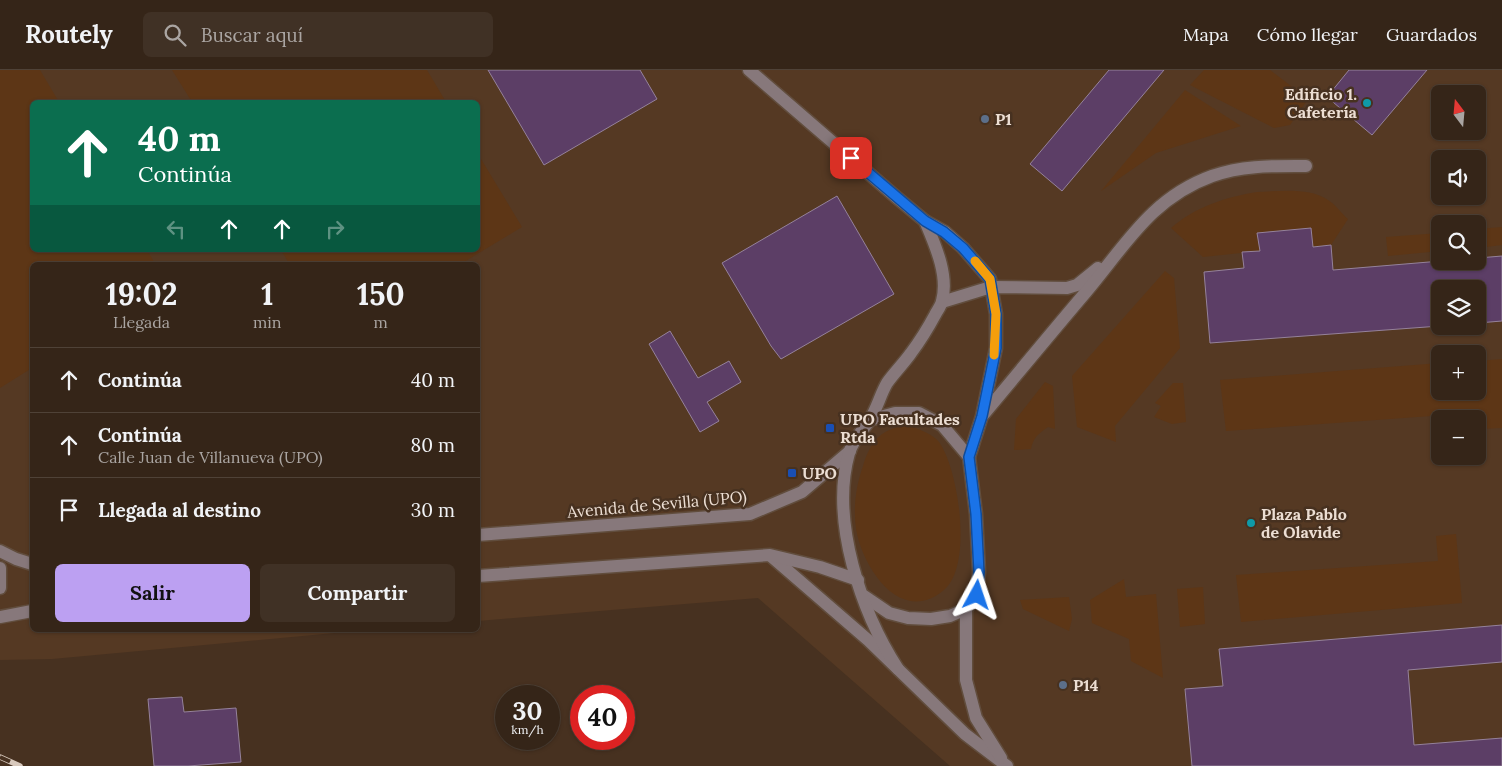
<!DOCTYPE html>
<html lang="es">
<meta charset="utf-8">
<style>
body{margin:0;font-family:Lora,serif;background:#403125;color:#f1f3f6;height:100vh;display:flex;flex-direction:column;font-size:19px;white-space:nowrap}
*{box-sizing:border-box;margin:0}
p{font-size:16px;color:#aaa5a2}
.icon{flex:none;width:28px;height:28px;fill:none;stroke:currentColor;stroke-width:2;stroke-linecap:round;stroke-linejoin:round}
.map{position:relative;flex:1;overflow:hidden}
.side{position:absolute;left:30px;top:192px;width:450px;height:370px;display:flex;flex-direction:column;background:#352518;border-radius:8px;box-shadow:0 1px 4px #0004,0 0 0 1px #4f4237}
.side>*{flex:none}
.guide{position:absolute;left:30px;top:30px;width:450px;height:152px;border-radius:8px;box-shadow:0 1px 4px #0004,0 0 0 1px #4f4237;background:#0b6e4f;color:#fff;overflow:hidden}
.needle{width:32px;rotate:344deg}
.fabs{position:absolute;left:1431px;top:15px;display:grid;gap:10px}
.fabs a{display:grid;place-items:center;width:55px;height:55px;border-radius:8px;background:#352518;box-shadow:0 1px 4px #0004,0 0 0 1px #4f4237;font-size:25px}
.speed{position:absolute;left:495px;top:615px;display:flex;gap:10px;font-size:25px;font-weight:700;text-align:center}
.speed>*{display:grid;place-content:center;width:65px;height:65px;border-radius:50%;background:#352518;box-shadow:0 1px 4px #0004,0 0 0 1px #4f4237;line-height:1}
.speed small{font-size:12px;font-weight:400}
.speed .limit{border:8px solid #d22;background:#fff;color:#111}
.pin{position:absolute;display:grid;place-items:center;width:42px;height:42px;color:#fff;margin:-21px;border-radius:10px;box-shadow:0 2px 8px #0006}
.me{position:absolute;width:55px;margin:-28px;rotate:5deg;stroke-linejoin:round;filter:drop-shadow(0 0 4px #0008)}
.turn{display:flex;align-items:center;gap:18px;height:105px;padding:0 25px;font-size:22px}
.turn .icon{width:65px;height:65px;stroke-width:2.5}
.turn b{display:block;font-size:35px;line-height:42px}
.lanes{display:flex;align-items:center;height:48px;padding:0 25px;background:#0003;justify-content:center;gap:25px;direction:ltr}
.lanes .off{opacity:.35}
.eta{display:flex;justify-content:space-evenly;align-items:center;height:85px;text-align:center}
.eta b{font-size:30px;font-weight:700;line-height:35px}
.cta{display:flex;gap:10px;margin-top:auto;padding:10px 25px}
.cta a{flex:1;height:58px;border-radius:8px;background:#bca0f2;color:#111;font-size:20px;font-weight:700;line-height:58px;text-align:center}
.cta a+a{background:#403125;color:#f1f3f6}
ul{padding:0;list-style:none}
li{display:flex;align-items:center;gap:15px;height:65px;padding:0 25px;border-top:1px solid #4f4237}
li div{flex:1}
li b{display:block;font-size:19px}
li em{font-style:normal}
header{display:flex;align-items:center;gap:30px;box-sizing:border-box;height:70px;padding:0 25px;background:#352518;border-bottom:1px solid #4f4237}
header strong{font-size:24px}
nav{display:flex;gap:28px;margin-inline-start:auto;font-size:18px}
.search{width:350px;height:45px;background:#403125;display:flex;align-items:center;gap:12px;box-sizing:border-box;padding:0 18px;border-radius:8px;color:#aaa5a2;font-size:19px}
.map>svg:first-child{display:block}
.built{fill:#553923;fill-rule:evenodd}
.green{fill:#5d3616}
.building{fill:#5c3e66;stroke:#95829b}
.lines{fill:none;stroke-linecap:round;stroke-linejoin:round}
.minor-casing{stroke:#614d3d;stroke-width:15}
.minor{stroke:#87787b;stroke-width:12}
.rail-casing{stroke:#d8c9bd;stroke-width:5.5}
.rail{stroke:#473120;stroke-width:4;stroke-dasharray:11;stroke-linecap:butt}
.route-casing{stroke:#114b97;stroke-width:12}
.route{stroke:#1a73e8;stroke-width:9}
.slow{stroke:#f59e0b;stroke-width:9}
.culture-dot{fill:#0f9aa8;stroke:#473120;stroke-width:2}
.service-dot{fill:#5c6f8a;stroke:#473120;stroke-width:2}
.transit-dot{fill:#1a4fb4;stroke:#473120;stroke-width:2}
.labels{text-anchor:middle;stroke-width:5;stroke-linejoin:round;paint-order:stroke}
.poi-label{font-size:16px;font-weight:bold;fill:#ecded3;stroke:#473120;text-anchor:start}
.street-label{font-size:16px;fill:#ecded3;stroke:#473120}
</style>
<header>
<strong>Routely</strong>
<div class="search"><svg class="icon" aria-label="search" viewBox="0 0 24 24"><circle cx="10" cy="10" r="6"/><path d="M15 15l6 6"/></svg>Buscar aquí</div>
<nav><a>Mapa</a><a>Cómo llegar</a><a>Guardados</a></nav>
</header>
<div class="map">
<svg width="1502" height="696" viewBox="0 0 1502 696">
<rect width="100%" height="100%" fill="#473120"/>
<path class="built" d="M0,0h1502v696h-552l-192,-168 -280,23v-356h-446v365h335l-315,29 -52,1zM1440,24h38v37h-38zM32,32h446v148h-446zM1440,89h38v37h-38zM1440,154h38v37h-38zM1440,219h38v37h-38zM1440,284h38v37h-38zM1440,349h38v37h-38z"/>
<g class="green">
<polygon points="0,0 40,0 59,32 32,32 32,180 147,180 156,195 32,195 32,298 0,318"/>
<polygon points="172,0 427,0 446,32 192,32"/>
<polygon points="1204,0 1270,0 1308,29 1290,55 1274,58 1190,15"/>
<polygon points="1185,20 1241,56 1156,83 1101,121"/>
<polygon points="478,84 522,157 459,195 290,195 281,180 478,180"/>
<path d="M1257,122c21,-1 53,-5 71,8 7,4 13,13 20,19l-17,26 -18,2 -3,-19 -53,5 3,18 -57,6 -32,-29c24,-21 55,-31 86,-36z"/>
<polygon points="1502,157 1502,175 1478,178 1478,159"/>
<polygon points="1440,163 1440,181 1388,186 1386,167"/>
<polygon points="1165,201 1174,208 1180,278 1115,356 1116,372 1077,357 1072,306"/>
<polygon points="1502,289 1502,358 1478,359 1478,349 1440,349 1440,362 1433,363 1431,346 1226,361 1220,310 1440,293 1440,321 1478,321 1478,291"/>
<path d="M1045,312l8,4 2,43 -7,-2c-10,7 -15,11 -17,22l-17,1 2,-31z"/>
<polygon points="1173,313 1183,313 1186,352 1172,354 1154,347 1161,336 1155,333"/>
<path d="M910,356c10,4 23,8 29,16 20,28 34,124 5,148 -43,36 -81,-21 -88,-61 -3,-22 0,-43 7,-63 8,-26 19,-39 47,-40z"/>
<polygon points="1456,464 1462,533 1241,552 1236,505 1438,491 1436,466"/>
<polygon points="1124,509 1126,527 1156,524 1163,608 1131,591 1129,569 1092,553 1090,530"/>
<polygon points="1203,517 1205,554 1180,557 1177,519"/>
<polygon points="1069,527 1072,549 1069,561 1023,539 1020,530"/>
</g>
<g class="building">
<polygon points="488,0 640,0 657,29 544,95"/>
<polygon points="1109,0 1164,0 1062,121 1030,94"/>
<polygon points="1349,0 1427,0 1372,65 1327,27"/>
<polygon points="837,126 894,224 781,289 771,276 722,193"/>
<polygon points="1311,158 1313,177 1331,175 1333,200 1441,191 1478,191 1478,188 1502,186 1502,251 1478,253 1478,219 1440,219 1440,256 1210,273 1204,202 1244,198 1242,182 1260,181 1257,163"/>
<polygon points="670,261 698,308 729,291 741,312 707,332 719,351 700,362 649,274"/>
<polygon points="1502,555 1502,592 1408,600 1414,675 1502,668 1502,696 1192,696 1185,619 1223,616 1219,579"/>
<polygon points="182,627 184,642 236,638 241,692 188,696 154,696 148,629"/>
</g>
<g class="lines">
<defs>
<g id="minor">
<polyline points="749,0 896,127 925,151 945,162 963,178 990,209 996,244 996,278 982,346 969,387"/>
<polyline points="942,232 991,217 1067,218 1077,215 1098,198"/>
<path d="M984,344c34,-41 68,-82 102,-122 39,-46 65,-94 126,-116 31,-11 62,-10 94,-10"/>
<polyline points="478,465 750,444 802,422 850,381"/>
<polyline points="0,481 16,489 32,494"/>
<polyline points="772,487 868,570 965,664 1007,696"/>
<polyline points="0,498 0,518"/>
<polyline points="478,506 770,485 820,497 858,510"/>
<polyline points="864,526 889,543 908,548 931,549 950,546 966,539 977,525 979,502 976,444 969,387 942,355 919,343 895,343 869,350"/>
<polyline points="966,539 966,610 976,648 1001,688"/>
<polyline points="0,547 32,541"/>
<path d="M898,599c-37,-57 -68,-149 -49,-216 4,-13 13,-22 20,-32 8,-12 11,-26 18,-38 7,-10 17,-20 24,-30 9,-12 17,-25 24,-38 2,-4 6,-9 7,-14 7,-26 -7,-56 -17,-80"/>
</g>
</defs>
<use href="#minor" class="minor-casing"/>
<use href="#minor" class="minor"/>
<defs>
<polyline id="rail" points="0,687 20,696"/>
</defs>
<use href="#rail" class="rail-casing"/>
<use href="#rail" class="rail"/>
</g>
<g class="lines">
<defs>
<polyline id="route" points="851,88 925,151 944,162 963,178 990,209 996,244 996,278 982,346 969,387 976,444 979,502 977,525"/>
</defs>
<use href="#route" class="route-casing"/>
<use href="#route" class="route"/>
<polyline class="slow" points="975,191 990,209 996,244 994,285"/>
</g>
<g class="culture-dot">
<circle cx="1367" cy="33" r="5"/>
<circle cx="1251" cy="453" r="5"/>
</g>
<g class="service-dot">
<circle cx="985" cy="49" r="5"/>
<circle cx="1063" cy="615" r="5"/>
</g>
<g class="transit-dot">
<rect x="825" y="353" width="10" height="10" rx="2.5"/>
<rect x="787" y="398" width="10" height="10" rx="2.5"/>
</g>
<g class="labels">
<g class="poi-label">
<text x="1357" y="30" text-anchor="end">Edificio 1.<tspan x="1357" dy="18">Cafetería</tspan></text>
<text x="995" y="55">P1</text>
<text x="840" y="355">UPO Facultades<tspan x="840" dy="18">Rtda</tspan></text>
<text x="802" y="409">UPO</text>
<text x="1261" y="450">Plaza Pablo<tspan x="1261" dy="18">de Olavide</tspan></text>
<text x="1073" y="621">P14</text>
</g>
<g class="street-label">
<text transform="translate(657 434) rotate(-5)" y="6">Avenida de Sevilla (UPO)</text>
</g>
</g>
</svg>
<div class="fabs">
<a><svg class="needle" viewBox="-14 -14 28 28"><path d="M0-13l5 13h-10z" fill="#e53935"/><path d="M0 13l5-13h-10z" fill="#aaa5a2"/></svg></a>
<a><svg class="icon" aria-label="sound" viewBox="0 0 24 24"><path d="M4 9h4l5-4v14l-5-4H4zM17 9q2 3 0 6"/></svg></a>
<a><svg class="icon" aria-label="search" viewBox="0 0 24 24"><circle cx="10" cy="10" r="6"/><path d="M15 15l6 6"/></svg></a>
<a><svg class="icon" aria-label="layers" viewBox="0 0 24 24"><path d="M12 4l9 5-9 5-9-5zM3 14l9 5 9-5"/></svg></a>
<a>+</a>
<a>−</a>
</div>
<div class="speed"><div>30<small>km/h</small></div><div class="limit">40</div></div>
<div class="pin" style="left:851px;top:88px;background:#d93025"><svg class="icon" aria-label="arrive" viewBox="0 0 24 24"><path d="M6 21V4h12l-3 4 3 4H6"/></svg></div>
<svg class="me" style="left:977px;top:525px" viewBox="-20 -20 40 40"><path d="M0-17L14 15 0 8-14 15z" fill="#1a73e8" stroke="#fff" stroke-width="4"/></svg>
<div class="guide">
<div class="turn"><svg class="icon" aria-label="ahead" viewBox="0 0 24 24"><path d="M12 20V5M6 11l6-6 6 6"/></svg><div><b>40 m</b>Continúa</div></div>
<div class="lanes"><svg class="icon off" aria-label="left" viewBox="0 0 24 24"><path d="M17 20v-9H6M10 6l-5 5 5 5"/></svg><svg class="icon" aria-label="ahead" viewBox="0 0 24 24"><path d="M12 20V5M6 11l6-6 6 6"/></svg><svg class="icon" aria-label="ahead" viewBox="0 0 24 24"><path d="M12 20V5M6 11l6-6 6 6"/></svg><svg class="icon off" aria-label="right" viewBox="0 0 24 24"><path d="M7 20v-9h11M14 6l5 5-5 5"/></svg></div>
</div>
<section class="side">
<div class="eta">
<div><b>19:02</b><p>Llegada</p></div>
<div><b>1</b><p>min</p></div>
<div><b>150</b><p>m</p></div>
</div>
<ul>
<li><svg class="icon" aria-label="ahead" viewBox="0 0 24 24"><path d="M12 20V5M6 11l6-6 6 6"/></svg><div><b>Continúa</b></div><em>40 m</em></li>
<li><svg class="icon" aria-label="ahead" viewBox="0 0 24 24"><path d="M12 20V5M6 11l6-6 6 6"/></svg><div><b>Continúa</b><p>Calle Juan de Villanueva (UPO)</p></div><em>80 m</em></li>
<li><svg class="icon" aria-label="arrive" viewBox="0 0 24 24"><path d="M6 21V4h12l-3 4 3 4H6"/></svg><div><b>Llegada al destino</b></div><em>30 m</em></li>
</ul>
<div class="cta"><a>Salir</a><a>Compartir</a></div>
</section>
</div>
